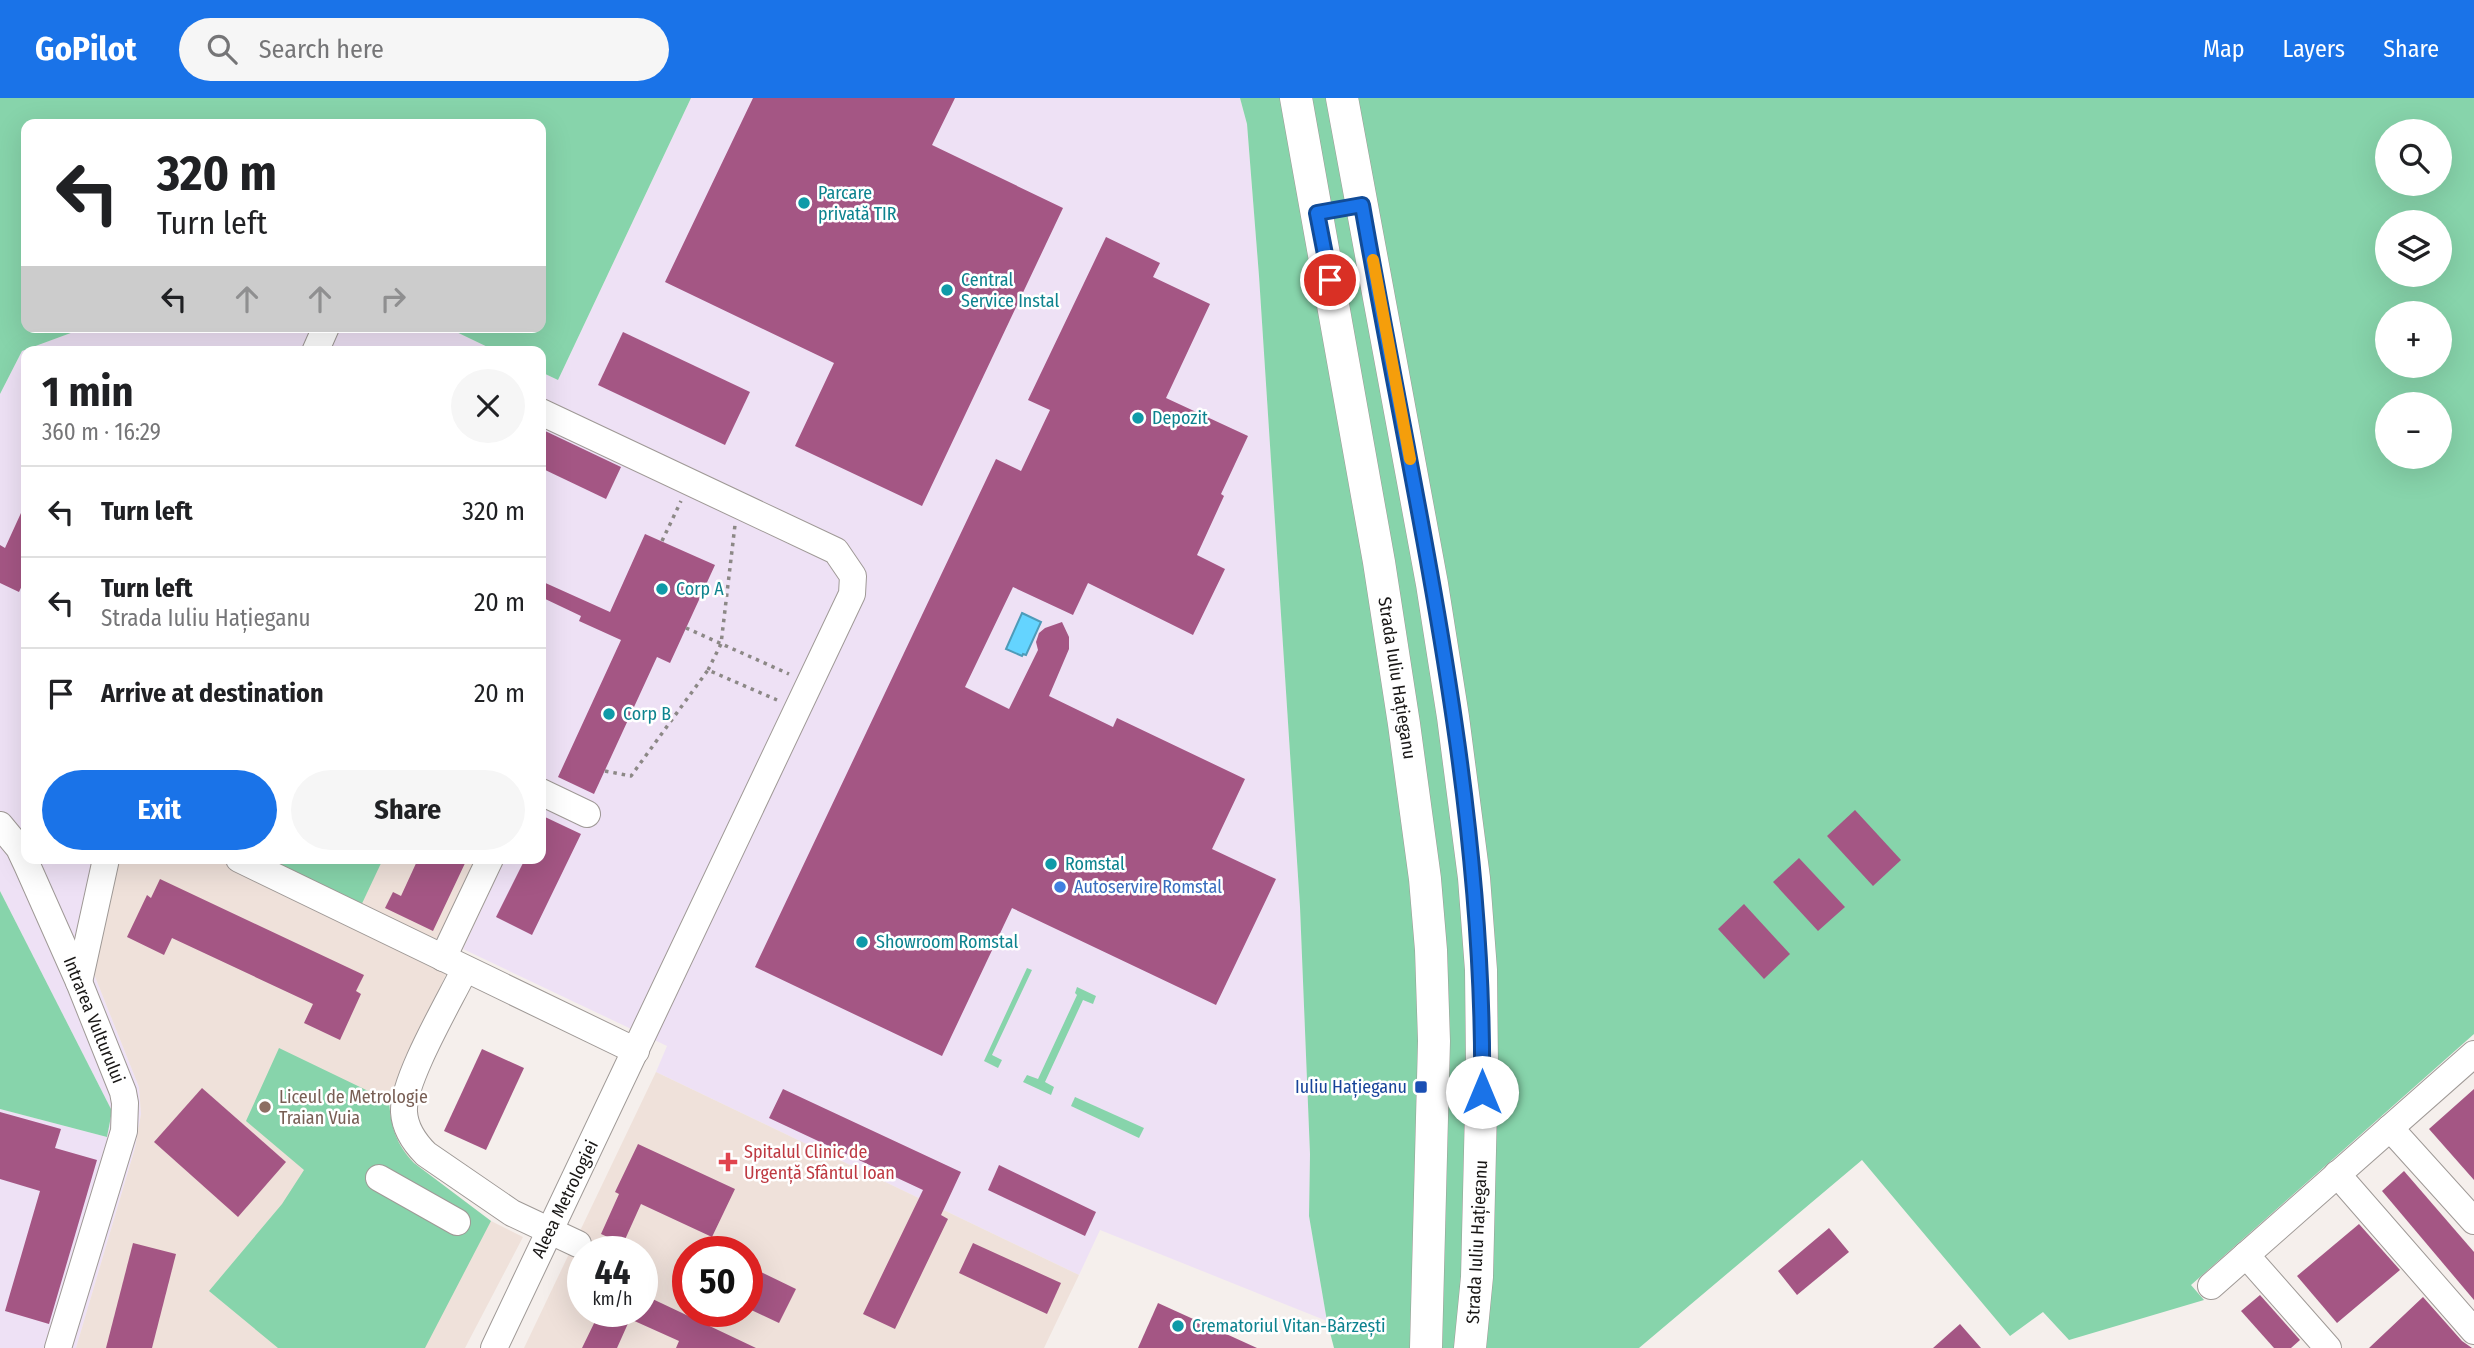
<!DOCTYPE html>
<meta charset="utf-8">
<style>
body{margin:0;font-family:"Fira Sans Condensed",sans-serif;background:#f6f6f6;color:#202124;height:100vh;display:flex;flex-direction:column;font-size:26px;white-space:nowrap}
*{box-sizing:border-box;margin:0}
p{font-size:23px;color:#757577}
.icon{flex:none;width:38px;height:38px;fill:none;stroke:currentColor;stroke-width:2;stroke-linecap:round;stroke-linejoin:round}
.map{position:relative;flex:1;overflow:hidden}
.sheet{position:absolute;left:21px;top:248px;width:525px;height:518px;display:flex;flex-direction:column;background:#fff;border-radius:14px;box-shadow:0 7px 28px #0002}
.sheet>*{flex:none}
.top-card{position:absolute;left:21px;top:21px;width:525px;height:214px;border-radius:14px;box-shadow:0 7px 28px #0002;background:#fff;color:#202124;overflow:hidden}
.controls{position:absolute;left:2375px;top:21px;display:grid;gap:14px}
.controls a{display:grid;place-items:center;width:77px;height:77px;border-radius:50%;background:#fff;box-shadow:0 7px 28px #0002;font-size:35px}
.speed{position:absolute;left:567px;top:1138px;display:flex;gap:14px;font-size:35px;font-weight:700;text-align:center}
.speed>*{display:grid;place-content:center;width:91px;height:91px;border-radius:50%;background:#fff;box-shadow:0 7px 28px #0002;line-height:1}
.speed small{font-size:18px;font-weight:400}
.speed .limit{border:10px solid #d22;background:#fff;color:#111}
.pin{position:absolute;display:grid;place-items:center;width:60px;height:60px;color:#fff;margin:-30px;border:4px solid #fff;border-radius:50%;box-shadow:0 2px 7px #0007}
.me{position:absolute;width:77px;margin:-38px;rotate:0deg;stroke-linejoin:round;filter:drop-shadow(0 0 5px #0008)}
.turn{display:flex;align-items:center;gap:24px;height:147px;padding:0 21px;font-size:32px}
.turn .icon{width:91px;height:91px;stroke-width:2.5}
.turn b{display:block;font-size:49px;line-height:60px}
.lanes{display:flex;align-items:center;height:66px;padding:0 21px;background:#0003;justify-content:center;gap:35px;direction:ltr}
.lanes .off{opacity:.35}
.round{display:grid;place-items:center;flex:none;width:74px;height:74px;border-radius:37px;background:#f6f6f6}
.headline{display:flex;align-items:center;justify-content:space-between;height:119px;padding:0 21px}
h1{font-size:42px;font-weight:700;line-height:52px}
.action{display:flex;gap:14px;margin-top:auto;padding:14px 21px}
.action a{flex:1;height:80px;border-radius:42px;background:#1a73e8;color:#fff;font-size:28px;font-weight:700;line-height:80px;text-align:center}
.action a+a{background:#f6f6f6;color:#202124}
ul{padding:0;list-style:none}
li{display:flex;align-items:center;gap:21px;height:91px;padding:0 21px;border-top:2px solid #e0e0e0}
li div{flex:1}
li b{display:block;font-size:26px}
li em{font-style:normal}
header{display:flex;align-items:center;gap:42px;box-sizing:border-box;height:98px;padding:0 35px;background:#1a73e8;color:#fff}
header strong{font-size:33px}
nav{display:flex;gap:38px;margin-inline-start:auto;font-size:24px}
.search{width:490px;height:63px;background:#f6f6f6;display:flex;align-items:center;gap:18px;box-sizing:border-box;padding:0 24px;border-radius:38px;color:#757577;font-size:26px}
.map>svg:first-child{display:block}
.industrial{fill:#eee1f5}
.built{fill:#efe1da;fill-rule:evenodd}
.green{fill:#87d4ab;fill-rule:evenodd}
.water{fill:#64d4ff;stroke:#4e9bb9;stroke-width:2}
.building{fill:#a45684}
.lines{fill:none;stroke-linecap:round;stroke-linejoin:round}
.minor-casing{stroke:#9f9996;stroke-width:28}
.major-casing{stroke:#9f9996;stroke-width:33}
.path{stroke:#8c8886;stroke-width:3.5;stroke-dasharray:3.5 5;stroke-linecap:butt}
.minor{stroke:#fff;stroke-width:26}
.major{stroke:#fff;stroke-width:32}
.route-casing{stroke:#114b97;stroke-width:18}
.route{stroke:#1a73e8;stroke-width:12}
.slow{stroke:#f59e0b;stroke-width:12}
.culture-dot{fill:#0f9aa8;stroke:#fff;stroke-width:2.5}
.shop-dot{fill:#3f7fe0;stroke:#fff;stroke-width:2.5}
.transit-dot{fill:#1a4fb4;stroke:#fff;stroke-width:2.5}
.education-dot{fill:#8d6e63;stroke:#fff;stroke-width:2.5}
.health-dot{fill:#e0444e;stroke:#fff;stroke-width:2.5}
.labels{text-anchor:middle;stroke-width:5;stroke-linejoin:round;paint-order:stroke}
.culture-label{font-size:18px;fill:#0d838f;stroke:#fff;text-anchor:start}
.street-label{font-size:18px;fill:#191716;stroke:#fff}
.shop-label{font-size:18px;fill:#366cbe;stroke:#fff;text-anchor:start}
.transit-label{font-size:18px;fill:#164399;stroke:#fff;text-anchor:end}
.education-label{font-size:18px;fill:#785e54;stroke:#fff;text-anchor:start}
.health-label{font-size:18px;fill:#be3a42;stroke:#fff;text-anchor:start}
</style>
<header>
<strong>GoPilot</strong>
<div class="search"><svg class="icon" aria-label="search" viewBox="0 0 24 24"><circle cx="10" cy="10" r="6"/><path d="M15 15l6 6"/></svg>Search here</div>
<nav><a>Map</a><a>Layers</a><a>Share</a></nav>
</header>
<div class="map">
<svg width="2474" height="1250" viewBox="0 0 2474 1250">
<rect width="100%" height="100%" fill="#f5efec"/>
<g class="industrial">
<polygon points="691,0 1240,0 1247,26 1259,178 1300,809 1310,1056 1309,1118 1327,1223 1100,1132 1079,1177 656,974 667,948 463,851 505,761 541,761 541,687 544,681 541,679 541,274 558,282"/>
<polygon points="87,229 446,229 498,254 26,254 26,761 118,761 94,876 139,989 141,1016 135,1050 76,1250 0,1250 0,1011 107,1039 112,1013 0,793 0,296 22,253"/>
</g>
<g class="built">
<polygon points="118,761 482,761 447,874 389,1003 391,1026 394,1039 414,1065 491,1123 523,1139 465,1250 76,1250 135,1050 141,1016 139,989 94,876"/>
<path d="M656,974l423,203 -35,73h-520zM583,1153h59v60h-59zM688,1153h59v60h-59z"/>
</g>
<g class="green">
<polygon points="0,0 691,0 558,282 541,274 541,254 498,254 446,229 541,229 541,26 26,26 26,229 87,229 22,253 0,296"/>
<path d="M1240,0h1234v936l-283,251 13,15 -135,40 -26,-28 -33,24 -148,-176 -223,188h-305l-7,-27 -18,-105 1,-62 -10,-247 -41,-631 -12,-152zM2387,33h53v53h-53zM2387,124h53v53h-53zM2387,215h53v53h-53zM2387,306h53v53h-53z"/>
<polygon points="248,761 383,761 358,814"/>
<polygon points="0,793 112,1013 107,1039 0,1011"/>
<polygon points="1027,870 1032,872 992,957 1002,962 998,970 984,963"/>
<polygon points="1077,889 1096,898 1093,906 1083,902 1045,984 1054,989 1051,997 1023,984 1027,977 1038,981 1077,897 1075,895"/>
<path d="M279,950l110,53c2,26 7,43 25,62l77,58 -66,127h-147l-69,-57 73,-87 22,-34 -58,-49z"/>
<polygon points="1075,999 1144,1030 1139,1040 1071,1008"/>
</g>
<polygon class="water" points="1022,515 1041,524 1026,557 1023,556 1022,558 1006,551"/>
<g class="building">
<polygon points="753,0 955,0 932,47 1063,110 922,408 795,348 834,265 665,184"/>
<polygon points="1106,139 1160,165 1153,179 1210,206 1166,300 1248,338 1221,396 1224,398 1197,457 1225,471 1193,537 1088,485 1073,517 1013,489 965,589 1009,611 1038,552 1036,544 1039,535 1045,530 1062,524 1069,539 1069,551 1049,598 1113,629 1117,620 1245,681 1212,751 1276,781 1216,907 1012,810 942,958 755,869 996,361 1021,373 1050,312 1028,302"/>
<polygon points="623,234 750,294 725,347 598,287"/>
<polygon points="541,331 621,369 606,401 541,370"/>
<polygon points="26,404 26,479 19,494 0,485 0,447 5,450"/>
<polygon points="645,436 715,467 670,565 657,559 594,696 558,679 621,542 579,523 581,518 541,499 541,483 610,514"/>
<polygon points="1855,712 1901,762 1873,788 1827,738"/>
<polygon points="545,719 581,736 532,837 496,819 525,761 541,761 541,728"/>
<polygon points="1799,760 1845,809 1818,833 1773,784"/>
<polygon points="418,761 467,761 433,833 385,810 393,794 401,798"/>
<polygon points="160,781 364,877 356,893 361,896 340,942 304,925 313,906 172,840 164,857 127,839 147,797 151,800"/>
<polygon points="1744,806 1790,856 1764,881 1718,831"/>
<polygon points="482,951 524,970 486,1052 444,1033"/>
<polygon points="202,990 286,1064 238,1119 154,1044"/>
<polygon points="783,991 961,1074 941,1117 948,1121 895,1231 863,1216 923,1092 769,1020"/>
<polygon points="2474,991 2474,1082 2429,1031"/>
<polygon points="0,1014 61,1031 55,1050 97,1062 49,1226 5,1213 40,1093 0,1081"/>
<polygon points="638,1046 735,1091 712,1139 641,1106 623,1146 601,1136 619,1096 615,1094"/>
<polygon points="999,1067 1096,1114 1085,1138 988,1092"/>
<polygon points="2404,1073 2474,1154 2474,1202 2382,1093"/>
<polygon points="2359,1126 2400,1172 2337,1225 2297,1178"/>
<polygon points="1829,1130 1849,1154 1797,1197 1778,1173"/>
<polygon points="133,1145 176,1156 152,1250 106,1250"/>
<polygon points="973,1145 1061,1185 1047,1216 959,1175"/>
<polygon points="759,1173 796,1191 779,1225 747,1210 747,1198"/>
<polygon points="642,1196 756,1250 676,1250 679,1243 630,1221 617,1250 582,1250 600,1213 642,1213"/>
<polygon points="2260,1197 2300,1242 2291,1250 2274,1250 2241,1213"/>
<polygon points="2423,1199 2462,1243 2472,1250 2369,1250"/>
<polygon points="1158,1205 1257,1250 1138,1250"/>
<polygon points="1960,1226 1981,1250 1933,1250"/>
</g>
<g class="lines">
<defs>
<g id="minor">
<polyline points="315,254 326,229"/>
<polyline points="541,694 587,716"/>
<polyline points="0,727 19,750 27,767 79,884 123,994 125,1005 124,1033 58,1250"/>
<polyline points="239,761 636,953"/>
<polyline points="443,860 490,761"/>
<path d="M465,871c-15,31 -63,112 -61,143 1,17 10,30 22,42l86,59 66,31"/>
<polyline points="79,884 106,761"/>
<polyline points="2390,1030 2474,1123"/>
<polyline points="2337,1076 2474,1233"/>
<polyline points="379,1080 457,1124"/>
<polyline points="2246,1157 2328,1250"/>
<polyline points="2211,1188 2474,956"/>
<polyline points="494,1250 852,496 853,478 836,453 541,314"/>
</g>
<g id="major">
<polyline points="1296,0 1379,464 1404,626 1425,781 1431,852 1434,943 1426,1250"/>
<polyline points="1342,0 1432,486 1453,619 1474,780 1481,872 1482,969 1477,1179 1470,1250"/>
</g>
</defs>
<use href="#minor" class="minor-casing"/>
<use href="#major" class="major-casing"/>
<g class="path">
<polyline points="662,443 681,403"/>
<polyline points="686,530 789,576"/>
<polyline points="708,572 721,546 735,427"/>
<polyline points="605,673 631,678 708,572 777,602"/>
</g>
<use href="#minor" class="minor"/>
<use href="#major" class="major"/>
</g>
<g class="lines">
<defs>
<path id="route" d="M1330,182l-13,-67 45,-8c51,294 124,587 120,887"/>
</defs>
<use href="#route" class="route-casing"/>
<use href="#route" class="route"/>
<polyline class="slow" points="1373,162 1410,361"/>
</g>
<g class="culture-dot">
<circle cx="804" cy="105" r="7"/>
<circle cx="947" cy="192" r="7"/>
<circle cx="1138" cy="320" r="7"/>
<circle cx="662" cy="491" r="7"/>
<circle cx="609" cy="616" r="7"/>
<circle cx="1051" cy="766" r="7"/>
<circle cx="862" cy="844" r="7"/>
<circle cx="1178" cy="1228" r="7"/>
</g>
<circle class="shop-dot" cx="1060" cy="789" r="7"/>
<rect class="transit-dot" x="1414" y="982" width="14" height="14" rx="3.5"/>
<circle class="education-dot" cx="265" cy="1009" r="7"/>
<path class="health-dot" d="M724.5 1053.5h7v7h7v7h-7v7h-7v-7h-7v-7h7z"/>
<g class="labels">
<g class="culture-label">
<text x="818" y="101">Parcare<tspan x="818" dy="21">privată TIR</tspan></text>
<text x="961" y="188">Central<tspan x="961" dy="21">Service Instal</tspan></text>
<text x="1152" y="326">Depozit</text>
<text x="676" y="497">Corp A</text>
<text x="623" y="622">Corp B</text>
<text x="1065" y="772">Romstal</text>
<text x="876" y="850">Showroom Romstal</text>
<text x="1192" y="1234">Crematoriul Vitan-Bârzești</text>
</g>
<g class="street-label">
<text transform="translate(1397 580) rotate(81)" y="6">Strada Iuliu Hațieganu</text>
<text transform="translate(94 922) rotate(68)" y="6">Intrarea Vulturului</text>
<text transform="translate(565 1101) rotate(-64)" y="6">Aleea Metrologiei</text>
<text transform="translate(1477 1144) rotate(-87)" y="6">Strada Iuliu Hațieganu</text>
</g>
<g class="shop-label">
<text x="1074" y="795">Autoservire Romstal</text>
</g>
<g class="transit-label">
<text x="1407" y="995">Iuliu Hațieganu</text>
</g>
<g class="education-label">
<text x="279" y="1005">Liceul de Metrologie<tspan x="279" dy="21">Traian Vuia</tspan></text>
</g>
<g class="health-label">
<text x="744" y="1060">Spitalul Clinic de<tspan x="744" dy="21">Urgență Sfântul Ioan</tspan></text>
</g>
</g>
</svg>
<div class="controls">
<a><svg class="icon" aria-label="search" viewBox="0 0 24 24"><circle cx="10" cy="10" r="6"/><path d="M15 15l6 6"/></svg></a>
<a><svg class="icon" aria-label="layers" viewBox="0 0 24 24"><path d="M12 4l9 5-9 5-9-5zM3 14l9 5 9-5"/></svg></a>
<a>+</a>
<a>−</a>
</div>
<div class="speed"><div>44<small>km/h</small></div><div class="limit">50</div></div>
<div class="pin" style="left:1330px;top:182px;background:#d93025"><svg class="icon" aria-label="arrive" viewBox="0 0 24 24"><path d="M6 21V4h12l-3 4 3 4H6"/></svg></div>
<svg class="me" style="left:1482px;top:994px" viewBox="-20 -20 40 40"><circle r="19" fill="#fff"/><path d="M0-13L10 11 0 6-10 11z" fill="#1a73e8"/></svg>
<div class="top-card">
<div class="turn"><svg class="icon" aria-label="left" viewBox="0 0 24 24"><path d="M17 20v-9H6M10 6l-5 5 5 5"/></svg><div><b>320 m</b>Turn left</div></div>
<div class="lanes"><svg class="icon" aria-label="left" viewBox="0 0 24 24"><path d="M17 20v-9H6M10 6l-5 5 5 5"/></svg><svg class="icon off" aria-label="ahead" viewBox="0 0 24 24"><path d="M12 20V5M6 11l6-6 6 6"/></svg><svg class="icon off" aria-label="ahead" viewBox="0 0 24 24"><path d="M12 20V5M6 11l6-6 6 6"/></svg><svg class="icon off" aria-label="right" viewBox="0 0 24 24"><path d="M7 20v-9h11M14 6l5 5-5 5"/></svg></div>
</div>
<section class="sheet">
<div class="headline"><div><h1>1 min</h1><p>360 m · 16:29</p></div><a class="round"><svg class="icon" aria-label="close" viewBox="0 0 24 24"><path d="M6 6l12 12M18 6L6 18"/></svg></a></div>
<ul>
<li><svg class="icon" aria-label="left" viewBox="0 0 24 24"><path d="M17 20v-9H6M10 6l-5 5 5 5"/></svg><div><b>Turn left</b></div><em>320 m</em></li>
<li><svg class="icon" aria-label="left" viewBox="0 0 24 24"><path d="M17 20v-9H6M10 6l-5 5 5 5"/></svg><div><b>Turn left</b><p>Strada Iuliu Hațieganu</p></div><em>20 m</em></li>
<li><svg class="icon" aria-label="arrive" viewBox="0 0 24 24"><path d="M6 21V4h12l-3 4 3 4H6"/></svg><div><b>Arrive at destination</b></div><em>20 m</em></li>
</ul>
<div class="action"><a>Exit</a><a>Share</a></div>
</section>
</div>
